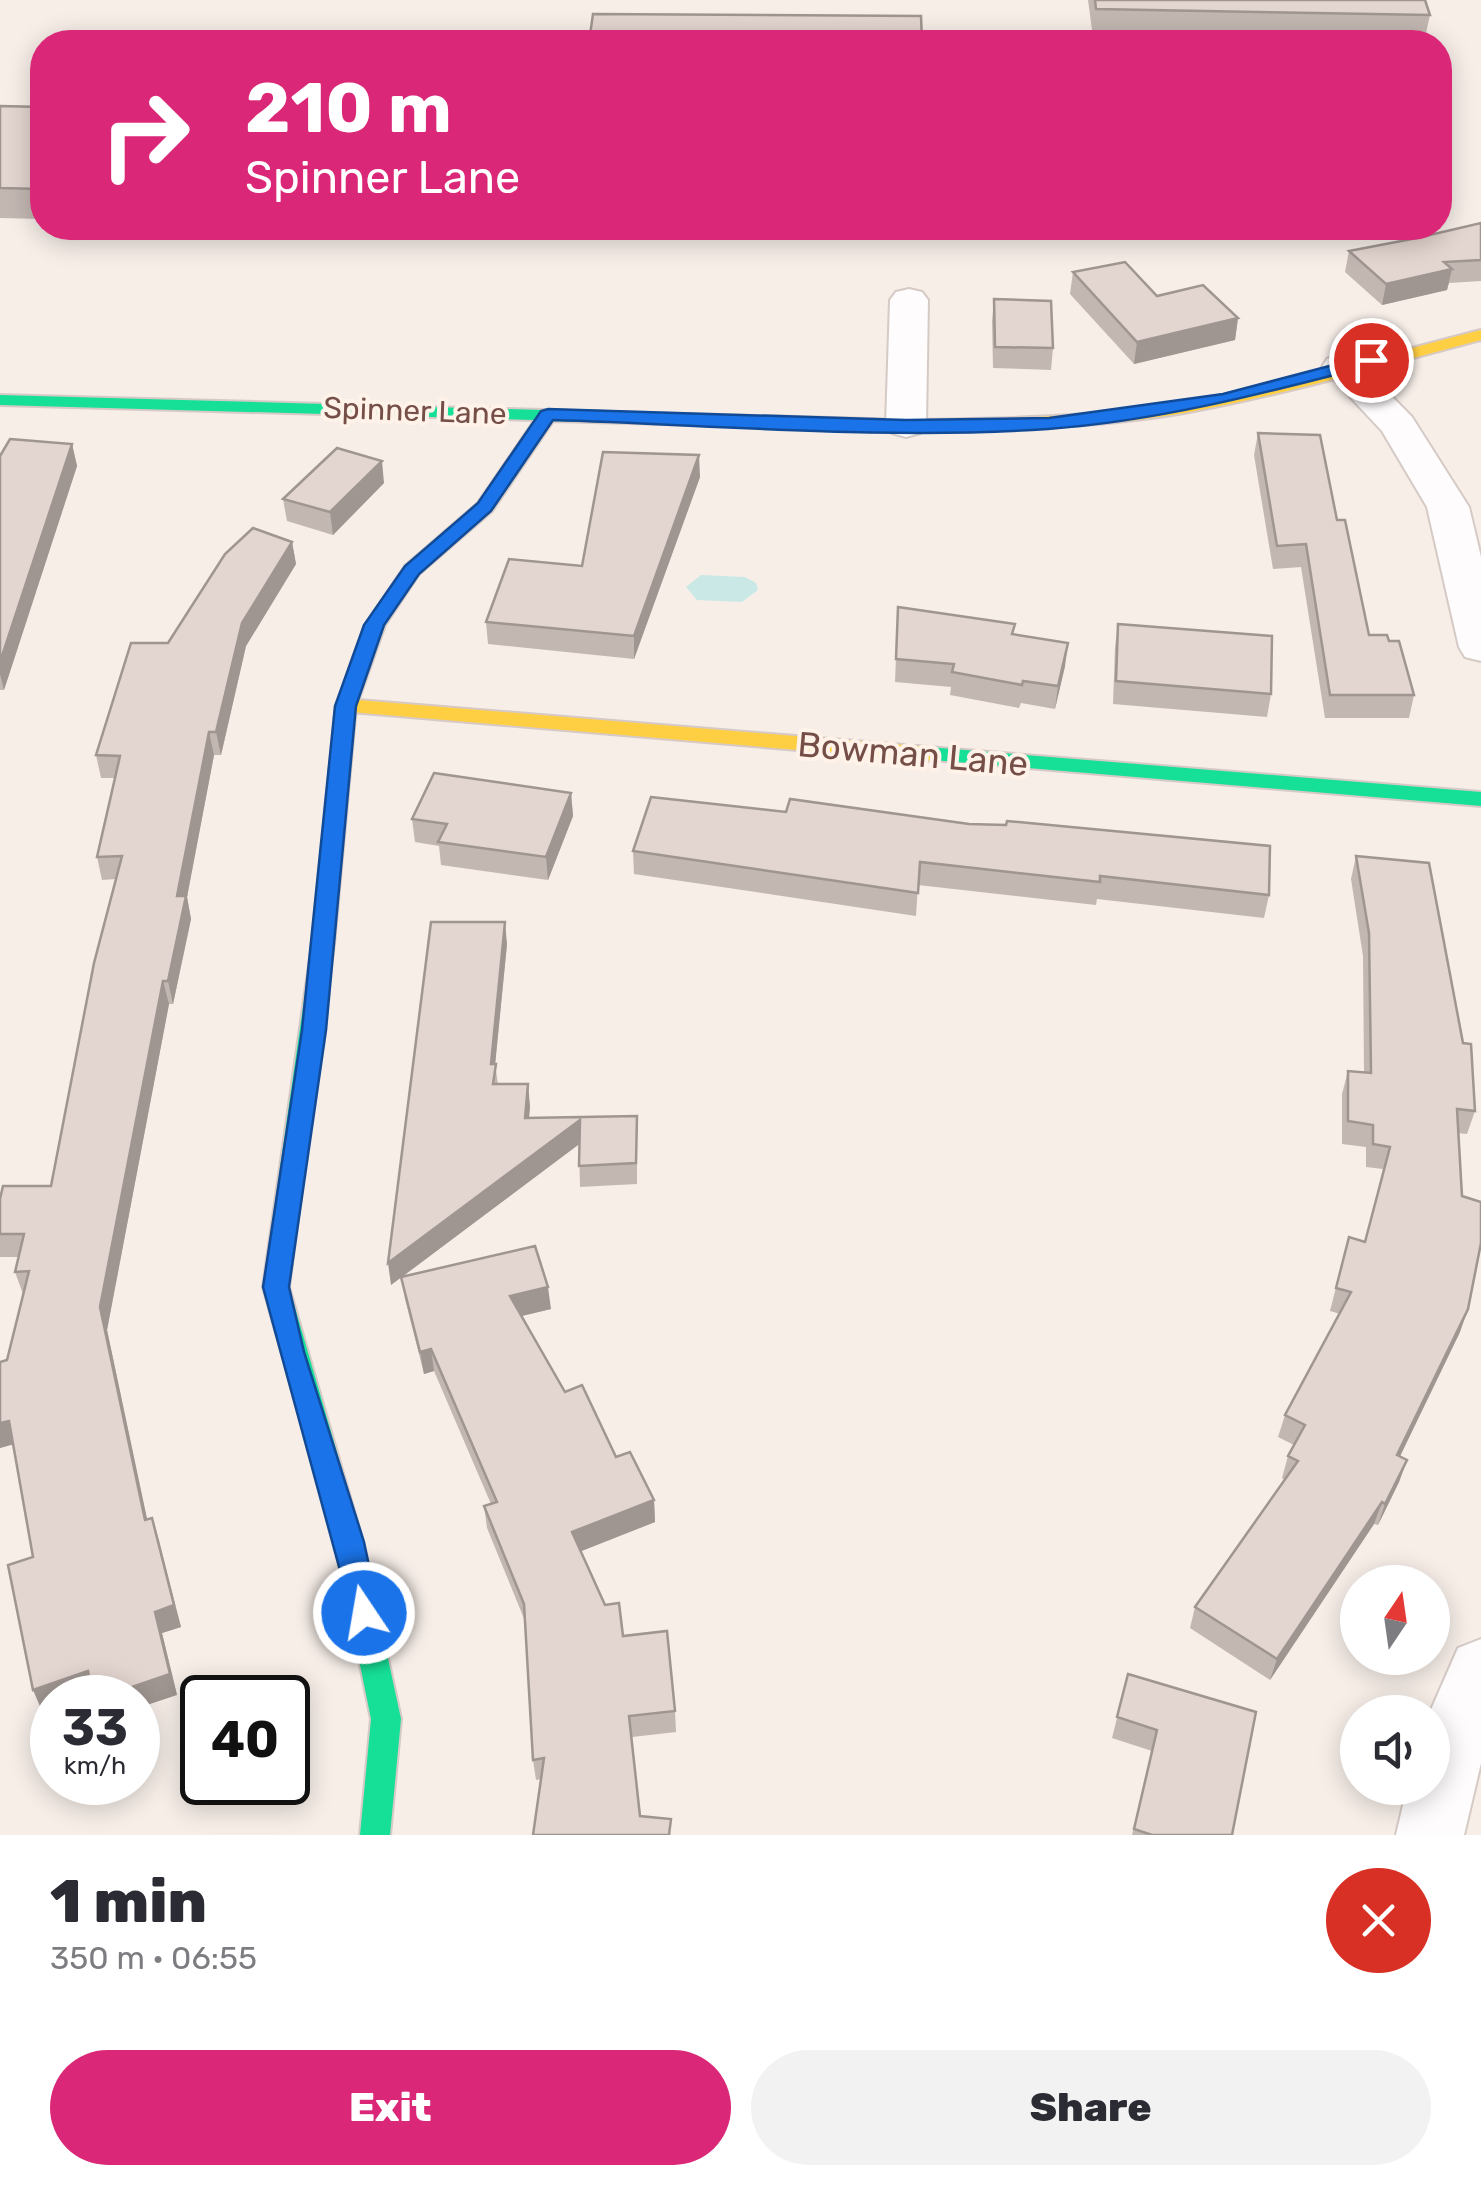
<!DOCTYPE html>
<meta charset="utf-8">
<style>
body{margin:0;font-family:Rubik,sans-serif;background:#f2f2f3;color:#2b2b33;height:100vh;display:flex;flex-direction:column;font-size:38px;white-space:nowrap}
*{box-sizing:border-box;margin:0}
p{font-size:32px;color:#7c7c81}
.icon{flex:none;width:55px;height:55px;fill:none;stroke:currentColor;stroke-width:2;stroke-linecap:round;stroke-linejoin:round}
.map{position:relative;height:1835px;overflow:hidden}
.sheet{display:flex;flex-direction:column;background:#fff;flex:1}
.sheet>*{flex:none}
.top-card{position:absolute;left:30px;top:30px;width:1422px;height:210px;border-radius:40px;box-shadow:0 5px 25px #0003;background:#db2777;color:#fff;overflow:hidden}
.needle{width:65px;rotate:13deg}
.controls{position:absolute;left:1340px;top:1565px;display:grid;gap:20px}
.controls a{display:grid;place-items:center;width:110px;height:110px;border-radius:50%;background:#fff;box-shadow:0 5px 25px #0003;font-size:50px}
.speed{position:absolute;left:30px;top:1675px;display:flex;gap:20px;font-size:50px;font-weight:700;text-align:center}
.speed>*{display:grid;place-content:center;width:130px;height:130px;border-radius:50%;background:#fff;box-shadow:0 5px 25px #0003;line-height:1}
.speed small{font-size:25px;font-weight:400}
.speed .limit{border:5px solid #111;border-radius:15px;background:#fff;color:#111}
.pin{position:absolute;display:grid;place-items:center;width:85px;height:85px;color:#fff;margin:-42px;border:5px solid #fff;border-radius:50%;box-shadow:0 2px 10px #0007}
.me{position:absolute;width:110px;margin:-55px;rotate:348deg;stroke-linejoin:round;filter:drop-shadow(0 0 8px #0008)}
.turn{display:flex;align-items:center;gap:35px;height:210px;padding:0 50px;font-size:45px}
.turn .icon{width:130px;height:130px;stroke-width:2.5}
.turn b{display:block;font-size:70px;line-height:85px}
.round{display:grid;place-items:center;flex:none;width:105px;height:105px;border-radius:52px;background:#f2f2f3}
.overview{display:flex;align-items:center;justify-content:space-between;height:170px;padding:0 50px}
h1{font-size:60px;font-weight:800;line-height:75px}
.button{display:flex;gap:20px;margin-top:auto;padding:20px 50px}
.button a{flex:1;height:115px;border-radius:60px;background:#db2777;color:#fff;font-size:40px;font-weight:800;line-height:115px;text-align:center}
.button a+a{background:#f2f2f3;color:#2b2b33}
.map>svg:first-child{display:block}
.water{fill:#cae9e6}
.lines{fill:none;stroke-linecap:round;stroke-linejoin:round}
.street-casing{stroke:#d5cac5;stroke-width:4}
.fast-casing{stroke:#d7cac6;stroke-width:4}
.slow-casing{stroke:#d7cac6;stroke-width:4}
.jam-casing{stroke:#d7cac6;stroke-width:4}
.street{fill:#fefcfc;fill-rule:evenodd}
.fast{fill:#16e098;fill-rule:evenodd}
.slow{fill:#ffcf43;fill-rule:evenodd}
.jam{fill:#f24e42;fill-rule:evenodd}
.wall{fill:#c3b7b2}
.shaded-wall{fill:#9f9591}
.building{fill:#e3d5cf;stroke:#9f9591;stroke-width:2.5}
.route{fill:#1a73e8;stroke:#114b97;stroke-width:2.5}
.labels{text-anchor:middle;stroke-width:8;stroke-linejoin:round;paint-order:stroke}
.far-street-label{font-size:30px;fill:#754f47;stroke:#fff2e8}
.street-label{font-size:35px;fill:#754f47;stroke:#fff2e8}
</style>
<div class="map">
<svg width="1481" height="1835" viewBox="0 0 1481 1835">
<rect width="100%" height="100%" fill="#f7eee8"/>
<polygon class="water" points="701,575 745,577 756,583 758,590 742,602 697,600 686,587"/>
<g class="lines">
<defs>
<g id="street">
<polygon points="909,289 922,292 928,300 926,425 920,433 906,437 892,433 886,425 890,300 896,292"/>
<polygon points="1341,355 1355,359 1412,417 1469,507 1481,557 1481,661 1465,657 1459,647 1427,507 1382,431 1322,367 1327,359"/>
<polygon points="1481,1639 1481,1763 1464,1835 1396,1835 1407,1788 1432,1788 1430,1712 1458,1648"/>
</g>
<g id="fast">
<polygon points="0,395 902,420 911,425 902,430 553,421 492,511 419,574 385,625 363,687 353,694 343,687 365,625 405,566 478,503 535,420 0,405"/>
<polygon points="928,747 1481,792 1481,806 921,759 918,754 921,749"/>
<polygon points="323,936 334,944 289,1287 363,1542 401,1719 390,1835 360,1835 371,1719 335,1542 263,1287 312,944"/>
</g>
<g id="slow">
<path d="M1481,330v10c-99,26 -197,55 -297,73 -93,16 -188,17 -282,17l-9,-5 9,-5c94,-1 189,-2 282,-18 100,-17 198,-47 297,-72z"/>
<polygon points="346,699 928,747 938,754 928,761 339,711 336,706 339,701"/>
</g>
<polygon id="jam" points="353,680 363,687 356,706 334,944 323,952 312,944 336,706 346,682"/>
</defs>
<use href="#street" class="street-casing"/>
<use href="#fast" class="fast-casing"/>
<use href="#slow" class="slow-casing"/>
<use href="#jam" class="jam-casing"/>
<use href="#street" class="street"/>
<use href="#fast" class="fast"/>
<use href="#slow" class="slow"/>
<use href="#jam" class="jam"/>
</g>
<g class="wall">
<polygon points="1088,0 1425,0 1430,15 1424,42 1093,37"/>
<polygon points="0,106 42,107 42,219 0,218"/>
<polygon points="1481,223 1481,281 1449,283 1447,290 1382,305 1345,272 1349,251 1417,238"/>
<polygon points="400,228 929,228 928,240"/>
<polygon points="1073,272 1238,318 1235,340 1134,364 1070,294"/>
<polygon points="994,299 1053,348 1051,370 993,368 992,321"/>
<polygon points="1258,433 1337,520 1369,635 1389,641 1414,695 1409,718 1325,718 1301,567 1273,569 1254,455"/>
<polygon points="72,444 77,466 4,690 0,690 0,456"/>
<polygon points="700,477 634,659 488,644 486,622 582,566"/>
<polygon points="384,483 333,535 287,521 283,499"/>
<polygon points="292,542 296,564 246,646 221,755 214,755 187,897 191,919 173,1004 169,1004 107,1330 147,1520 152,1518 159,1540 181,1627 162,1633 177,1695 92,1693 79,1698 52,1698 42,1711 33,1557 13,1444 0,1448 7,1360 23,1294 15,1272 19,1257 0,1257 0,1199 51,1186 116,879 102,880 97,857 115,778 101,778 96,755 168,643"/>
<polygon points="898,607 1014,635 1065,666 1055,709 1021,703 1019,708 950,695 951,687 895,682"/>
<polygon points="1118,624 1271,694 1267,717 1113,704 1115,647"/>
<polygon points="571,793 573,816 548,880 441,865 439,846 415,842 412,819"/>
<polygon points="786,812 1269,895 1264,918 1097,899 1096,905 918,885 916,916 634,874 633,851"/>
<polygon points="1356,856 1475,1111 1467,1134 1458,1133 1460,1332 1400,1456 1407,1460 1399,1482 1378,1525 1374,1524 1270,1680 1190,1628 1195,1607 1285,1480 1282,1478 1288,1456 1294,1445 1278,1437 1285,1415 1340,1314 1330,1311 1349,1237 1365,1242 1383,1169 1366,1167 1366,1147 1342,1144 1342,1094 1348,1071 1364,1072 1363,956 1351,879"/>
<polygon points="507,944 495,1064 498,1084 530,1106 529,1118 637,1116 637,1184 580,1187 579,1144 402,1277 551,1309 522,1316 565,1392 616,1457 654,1500 655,1522 581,1551 605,1605 623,1636 675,1711 676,1732 632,1737 640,1816 672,1835 541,1779 536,1780 533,1760 525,1621 487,1528 484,1506 491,1504 434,1371 424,1374 405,1299 401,1277 391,1285"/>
<polygon points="1128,1674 1232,1835 1132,1835 1152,1751 1112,1738"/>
</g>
<g class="shaded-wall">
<polygon points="1452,269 1447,290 1382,305 1386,284"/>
<polygon points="1238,318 1235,340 1134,364 1137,342"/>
<polygon points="72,444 77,466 4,690 0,674 0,662"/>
<polygon points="699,455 700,477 634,659 634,636"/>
<polygon points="382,461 384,483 333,535 330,512"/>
<polygon points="292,542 296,564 246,646 221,755 216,732 242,623"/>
<polygon points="1068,643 1065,666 1055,709 1058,686"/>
<polygon points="209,732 214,755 187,897 191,919 173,1004 168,981 177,896"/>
<polygon points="571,793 573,816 548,880 546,857"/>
<polygon points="505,922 507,944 493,1086 491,1064"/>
<polygon points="163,981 169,1004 107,1330 152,1542 145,1520 100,1307"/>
<polygon points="528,1084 530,1106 527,1140 525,1118"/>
<polygon points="580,1120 582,1142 391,1285 388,1263"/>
<polygon points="548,1287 551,1309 513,1318 510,1296"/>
<polygon points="1468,1309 1460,1332 1390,1477 1397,1455"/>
<polygon points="431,1349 434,1371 424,1374 420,1352"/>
<polygon points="9,1421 18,1443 0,1448 0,1423"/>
<polygon points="1407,1460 1399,1482 1378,1525 1385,1504"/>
<polygon points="654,1500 655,1522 574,1554 572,1532"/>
<polygon points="1382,1502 1374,1524 1270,1680 1277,1659"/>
<polygon points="152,1518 181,1627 162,1633 177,1695 138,1708 138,1698 100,1698 155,1612"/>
<polygon points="88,1671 96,1692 79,1698 52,1698 52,1707 42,1711 33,1690"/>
</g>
<g class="building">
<polygon points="1095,0 1425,0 1430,15 1096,9"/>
<polygon points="593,14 921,16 922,42 589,42"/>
<polygon points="0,106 42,107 42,189 0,188"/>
<polygon points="1481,223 1481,260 1444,262 1452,269 1386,284 1349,251 1417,238"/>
<polygon points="1125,262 1157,296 1203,285 1238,318 1137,342 1073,272"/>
<polygon points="994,299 1051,301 1053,348 995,347"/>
<polygon points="1258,433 1320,435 1337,520 1345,520 1369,635 1387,635 1389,641 1399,641 1414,695 1330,695 1306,544 1277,546"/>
<polygon points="10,439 72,444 0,662 0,456"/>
<polygon points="337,448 382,461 330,512 283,499"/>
<polygon points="603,452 699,455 634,636 486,622 509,559 582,566"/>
<polygon points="253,528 292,542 242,623 216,732 209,732 177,896 186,896 168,981 163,981 100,1307 145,1520 152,1518 174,1605 155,1612 170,1674 100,1698 93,1698 88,1671 33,1690 8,1565 33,1557 9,1421 0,1423 0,1362 7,1360 29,1271 15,1272 24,1234 0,1234 0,1199 3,1186 51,1186 94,963 122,856 97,857 120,756 96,755 131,643 168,643 225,554"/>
<polygon points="898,607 1015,624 1012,634 1068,643 1058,686 1023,681 1022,685 952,672 954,664 896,659"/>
<polygon points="1118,624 1272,636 1271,694 1116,681"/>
<polygon points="434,773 571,793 546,857 438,842 447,824 412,819"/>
<polygon points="651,797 786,812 790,799 969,824 1006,825 1007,821 1270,846 1269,895 1100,876 1100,882 920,862 918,893 633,851"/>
<polygon points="1356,856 1429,863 1463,1043 1471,1044 1475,1111 1457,1109 1462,1196 1481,1202 1481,1243 1468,1309 1397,1455 1407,1460 1385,1504 1382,1502 1277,1659 1195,1607 1298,1461 1288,1456 1305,1425 1285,1415 1351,1292 1336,1288 1349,1237 1365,1242 1390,1147 1373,1144 1373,1125 1348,1121 1348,1071 1371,1073 1369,933"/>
<polygon points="431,922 505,922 491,1064 496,1064 493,1084 528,1084 525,1118 637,1116 636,1163 579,1166 580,1120 388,1263"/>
<polygon points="535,1246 548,1287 510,1296 565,1392 582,1385 616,1457 630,1452 654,1500 572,1532 605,1605 619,1603 623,1636 667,1631 675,1711 629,1716 640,1816 671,1819 669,1835 533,1835 544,1758 533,1760 524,1604 484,1506 497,1502 431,1349 420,1352 401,1277"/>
<polygon points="1128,1674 1256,1712 1232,1835 1152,1835 1134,1829 1157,1730 1117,1717"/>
</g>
<path class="route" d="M1371,355l6,1v8c-108,28 -217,57 -329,65 -163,11 -331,-4 -495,-9l-62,91 -72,63 -35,51 -28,81 -30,324 -37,257 15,65 60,190 15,71 -4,9 -11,4 -10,-4 -91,-335 39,-257 33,-324 29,-81 41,-59 73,-63 63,-92 7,-2 358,11 143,-2 174,-24z"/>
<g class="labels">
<g class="far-street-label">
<text transform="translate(415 411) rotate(2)" y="10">Spinner Lane</text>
</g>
<g class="street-label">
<text transform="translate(913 754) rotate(5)" y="12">Bowman Lane</text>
</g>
</g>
</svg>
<div class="controls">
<a><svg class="needle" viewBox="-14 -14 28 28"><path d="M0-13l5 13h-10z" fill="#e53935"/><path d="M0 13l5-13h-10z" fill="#7c7c81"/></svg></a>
<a><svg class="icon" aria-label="sound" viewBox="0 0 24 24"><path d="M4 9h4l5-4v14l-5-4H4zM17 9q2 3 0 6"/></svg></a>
</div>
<div class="speed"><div>33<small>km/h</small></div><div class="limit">40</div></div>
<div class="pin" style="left:1371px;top:360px;background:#d93025"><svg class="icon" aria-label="arrive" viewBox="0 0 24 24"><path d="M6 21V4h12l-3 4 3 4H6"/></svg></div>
<svg class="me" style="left:364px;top:1613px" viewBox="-20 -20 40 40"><circle r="17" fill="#1a73e8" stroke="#fff" stroke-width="3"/><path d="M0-11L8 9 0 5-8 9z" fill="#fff"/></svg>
<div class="top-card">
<div class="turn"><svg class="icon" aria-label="right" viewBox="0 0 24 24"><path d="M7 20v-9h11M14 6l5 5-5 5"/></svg><div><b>210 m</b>Spinner Lane</div></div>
</div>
</div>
<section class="sheet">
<div class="overview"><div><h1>1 min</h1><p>350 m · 06:55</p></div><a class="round" style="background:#d93025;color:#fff"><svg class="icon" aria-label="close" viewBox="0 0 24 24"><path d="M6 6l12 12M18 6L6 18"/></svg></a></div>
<div class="button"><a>Exit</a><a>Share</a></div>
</section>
